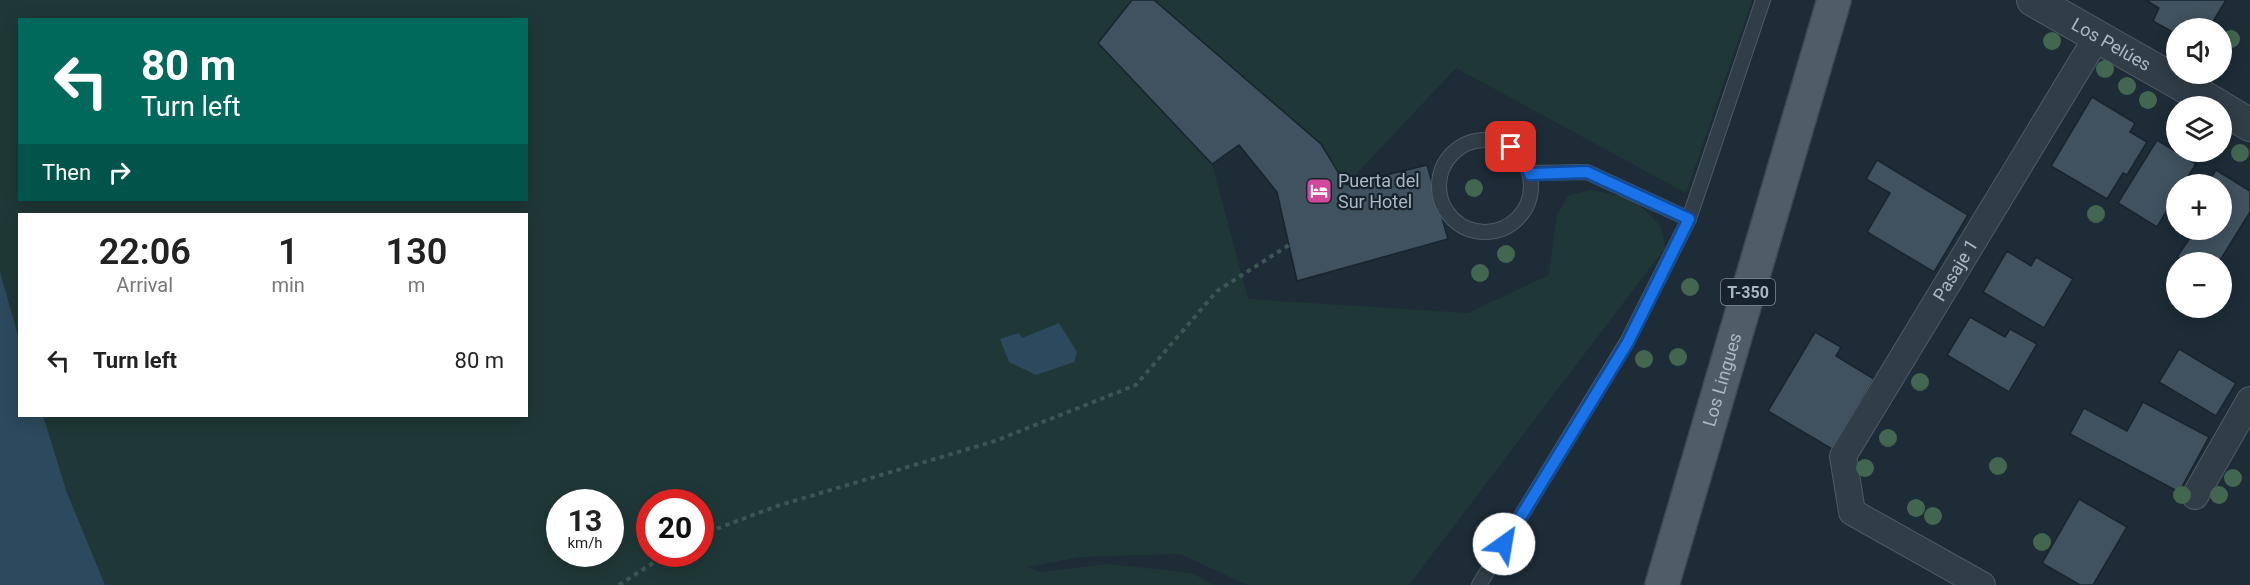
<!DOCTYPE html>
<meta charset="utf-8">
<style>
body{margin:0;font-family:Roboto,sans-serif;background:#f6f6f6;color:#222;height:100vh;display:flex;flex-direction:column;font-size:22px;white-space:nowrap}
*{box-sizing:border-box;margin:0}
p{font-size:20px;color:#767676}
.icon{flex:none;width:33px;height:33px;fill:none;stroke:currentColor;stroke-width:2;stroke-linecap:round;stroke-linejoin:round}
.map{position:relative;flex:1;overflow:hidden}
.sheet{position:absolute;left:18px;top:213px;width:510px;height:204px;display:flex;flex-direction:column;background:#fff;border-radius:0px;box-shadow:0 3px 15px #0003}
.sheet>*{flex:none}
.hud{position:absolute;left:18px;top:18px;width:510px;height:183px;border-radius:0px;box-shadow:0 3px 15px #0003;background:#00695c;color:#fff;overflow:hidden}
.controls{position:absolute;left:2166px;top:18px;display:grid;gap:12px}
.controls a{display:grid;place-items:center;width:66px;height:66px;border-radius:50%;background:#fff;box-shadow:0 3px 15px #0003;font-size:30px}
.speed{position:absolute;left:546px;top:489px;display:flex;gap:12px;font-size:30px;font-weight:700;text-align:center}
.speed>*{display:grid;place-content:center;width:78px;height:78px;border-radius:50%;background:#fff;box-shadow:0 3px 15px #0003;line-height:1}
.speed small{font-size:15px;font-weight:400}
.speed .limit{border:9px solid #d22;background:#fff;color:#111}
.pin{position:absolute;display:grid;place-items:center;width:51px;height:51px;color:#fff;margin:-26px;border-radius:12px;box-shadow:0 3px 9px #0006}
.me{position:absolute;width:66px;margin:-33px;rotate:32deg;stroke-linejoin:round;filter:drop-shadow(0 0 4px #0008)}
.turn{display:flex;align-items:center;gap:21px;height:126px;padding:0 24px;font-size:27px}
.turn .icon{width:78px;height:78px;stroke-width:2.5}
.turn b{display:block;font-size:42px;line-height:51px}
.then{display:flex;align-items:center;height:57px;padding:0 24px;background:#0003;gap:12px;font-size:22px}
.eta{display:flex;justify-content:space-evenly;align-items:center;height:102px;text-align:center}
.eta b{font-size:36px;font-weight:600;line-height:42px}
ul{padding:0;list-style:none}
li{display:flex;align-items:center;gap:18px;height:90px;padding:0 24px}
li div{flex:1}
li b{display:block;font-size:22px}
li em{font-style:normal}
.map>svg:first-child{display:block}
.green{fill:#1f3837;fill-rule:evenodd}
.water{fill:#2d495e}
.building{fill:#40525f;stroke:#19242e;stroke-width:1.5}
.lines{fill:none;stroke-linecap:round;stroke-linejoin:round}
.service-casing{stroke:#4e5b66;stroke-width:16}
.minor-casing{stroke:#4e5b66;stroke-width:28}
.tertiary-casing{stroke:#4e5b66;stroke-width:34}
.primary-casing{stroke:#3d4954;stroke-width:36}
.path{stroke:#3d5554;stroke-width:4;stroke-dasharray:4.5 4.5;stroke-linecap:butt}
.service{stroke:#313d47;stroke-width:14}
.minor{stroke:#313d47;stroke-width:26}
.tertiary{stroke:#313d47;stroke-width:32}
.primary{stroke:#4e5d68;stroke-width:33}
.tree{fill:#426650}
.route-casing{stroke:#114b97;stroke-width:15}
.route{stroke:#1a73e8;stroke-width:10}
.labels{text-anchor:middle;stroke-width:4.5;stroke-linejoin:round;paint-order:stroke}
.shield{fill:#17222c;stroke:#7e8b97;stroke-width:1.5}
.shield-label{font-size:16px;font-weight:bold;fill:#aab8c5}
.street-label{font-size:18px;fill:#aab8c5;stroke:#17222c}
.poi-label{font-size:18px;fill:#aab8c5;stroke:#17222c;text-anchor:start}
</style>
<div class="map">
<svg width="2250" height="585" viewBox="0 0 2250 585">
<rect width="100%" height="100%" fill="#1d2c37"/>
<g class="green">
<path d="M0,0h1132l-34,43 114,121 36,135 220,14 81,-38 8,-61 12,-19 23,-5 41,9 28,27 4,22 -256,337h-162l-67,-31 -100,3 -52,10 12,5 69,-8 83,9 21,12h-1213zM20,20h506v180h-506zM20,214h506v202h-506zM560,502h50v52h-50zM650,502h50v52h-50z"/>
<polygon points="1154,0 1752,0 1686,193 1456,68 1346,185 1321,144"/>
</g>
<g class="water">
<polygon points="0,272 19,339 20,416 43,416 67,493 105,585 0,585"/>
<polygon points="1059,323 1077,352 1074,362 1036,375 1009,362 1000,339 1019,333 1022,338"/>
</g>
<g class="building">
<polygon points="1132,0 1154,0 1321,144 1346,185 1427,165 1448,239 1297,281 1277,192 1239,145 1212,164 1098,43"/>
<polygon points="2146,0 2226,0 2209,28 2176,28 2176,34 2153,21 2159,8"/>
<polygon points="2092,97 2135,123 2130,132 2147,142 2127,175 2123,173 2107,199 2051,166"/>
<polygon points="2157,140 2196,164 2183,184 2176,184 2176,195 2157,227 2118,203"/>
<polygon points="1877,160 1968,215 1934,272 1867,232 1890,193 1866,179"/>
<polygon points="2216,170 2250,191 2250,212 2219,262 2185,262 2177,257 2192,235 2184,230 2222,230 2222,184 2207,184"/>
<polygon points="2007,251 2031,266 2036,257 2073,279 2044,328 1983,292"/>
<polygon points="1970,317 2005,337 2010,329 2037,344 2009,392 1947,355"/>
<polygon points="1815,332 1841,347 1836,356 1874,379 1832,449 1768,411"/>
<polygon points="2179,349 2236,383 2216,416 2159,382"/>
<polygon points="2143,402 2209,437 2179,492 2070,434 2084,408 2127,431"/>
<polygon points="2079,499 2127,527 2093,585 2080,585 2042,563"/>
</g>
<g class="lines">
<defs>
<g id="service">
<circle cx="1485" cy="186" r="46"/>
<polyline points="1530,173 1587,172 1689,219 1763,0"/>
<polyline points="1479,585 1627,342 1689,219"/>
</g>
<g id="minor">
<polyline points="2195,496 2250,400"/>
<path id="s1" d="M1982,585l-130,-73 -9,-56 254,-419"/>
</g>
<g id="tertiary">
<path id="s2" d="M2033,0l186,106"/>
<polyline points="2222,108 2250,125"/>
</g>
<g id="primary">
<path id="s3" d="M1662,585l172,-585"/>
</g>
</defs>
<use href="#service" class="service-casing"/>
<use href="#minor" class="minor-casing"/>
<use href="#tertiary" class="tertiary-casing"/>
<use href="#primary" class="primary-casing"/>
<g class="path">
<polyline points="700,535 777,506 995,441 1136,385 1217,291 1289,245"/>
<polyline points="619,585 667,554"/>
</g>
<use href="#service" class="service"/>
<use href="#minor" class="minor"/>
<use href="#tertiary" class="tertiary"/>
<use href="#primary" class="primary"/>
</g>
<g class="tree">
<circle cx="2231" cy="39" r="9"/>
<circle cx="2052" cy="41" r="9"/>
<circle cx="2105" cy="69" r="9"/>
<circle cx="2127" cy="86" r="9"/>
<circle cx="2148" cy="100" r="9"/>
<circle cx="2240" cy="153" r="9"/>
<circle cx="1474" cy="188" r="9"/>
<circle cx="2096" cy="214" r="9"/>
<circle cx="1506" cy="254" r="9"/>
<circle cx="1480" cy="273" r="9"/>
<circle cx="1690" cy="287" r="9"/>
<circle cx="1678" cy="357" r="9"/>
<circle cx="1644" cy="359" r="9"/>
<circle cx="1920" cy="382" r="9"/>
<circle cx="1888" cy="438" r="9"/>
<circle cx="1998" cy="466" r="9"/>
<circle cx="1865" cy="468" r="9"/>
<circle cx="2233" cy="478" r="9"/>
<circle cx="2182" cy="495" r="9"/>
<circle cx="2219" cy="495" r="9"/>
<circle cx="1916" cy="508" r="9"/>
<circle cx="1933" cy="516" r="9"/>
<circle cx="2042" cy="542" r="9"/>
</g>
<g class="lines">
<defs>
<polyline id="route" points="1504,544 1628,342 1689,219 1587,172 1530,174 1523,158 1511,147"/>
</defs>
<use href="#route" class="route-casing"/>
<use href="#route" class="route"/>
</g>
<defs>
<symbol id="hotel-square" viewBox="-11 -11 22 22"><rect x="-9" y="-9" width="18" height="18" rx="4" fill="#d1479c" stroke="#17222c"/><path d="M-6-4.5h1.5V1H6V5H4.5V3h-9V5H-6ZM-4 0a1.8 1.8 0 1 1 3.6 0ZM.5 0V-2.5h3Q6-2.5 6 0Z" fill="#fff"/></symbol>
</defs>
<g fill-rule="evenodd">
<use href="#hotel-square" x="1304" y="176" width="30" height="30"/>
</g>
<g class="labels">
<rect class="shield" x="1721" y="279" width="54" height="26" rx="4.5"/>
<g class="shield-label">
<text x="1748" y="298">T-350</text>
</g>
<g class="street-label">
<text dy="6" stroke="none"><textPath href="#s2" startOffset="90">Los Pelúes</textPath></text>
<text dy="6" stroke="none"><textPath href="#s1" startOffset="423">Pasaje 1</textPath></text>
<text dy="6" stroke="none"><textPath href="#s3" startOffset="214">Los Lingues</textPath></text>
</g>
<g class="poi-label">
<text x="1338" y="187">Puerta del<tspan x="1338" dy="21">Sur Hotel</tspan></text>
</g>
</g>
</svg>
<div class="controls">
<a><svg class="icon" aria-label="sound" viewBox="0 0 24 24"><path d="M4 9h4l5-4v14l-5-4H4zM17 9q2 3 0 6"/></svg></a>
<a><svg class="icon" aria-label="layers" viewBox="0 0 24 24"><path d="M12 4l9 5-9 5-9-5zM3 14l9 5 9-5"/></svg></a>
<a>+</a>
<a>−</a>
</div>
<div class="speed"><div>13<small>km/h</small></div><div class="limit">20</div></div>
<div class="pin" style="left:1511px;top:147px;background:#d93025"><svg class="icon" aria-label="arrive" viewBox="0 0 24 24"><path d="M6 21V4h12l-3 4 3 4H6"/></svg></div>
<svg class="me" style="left:1504px;top:544px" viewBox="-20 -20 40 40"><circle r="19" fill="#fff"/><path d="M0-13L10 11 0 6-10 11z" fill="#1a73e8"/></svg>
<div class="hud">
<div class="turn"><svg class="icon" aria-label="left" viewBox="0 0 24 24"><path d="M17 20v-9H6M10 6l-5 5 5 5"/></svg><div><b>80 m</b>Turn left</div></div>
<div class="then">Then<svg class="icon" aria-label="right" viewBox="0 0 24 24"><path d="M7 20v-9h11M14 6l5 5-5 5"/></svg></div>
</div>
<section class="sheet">
<div class="eta">
<div><b>22:06</b><p>Arrival</p></div>
<div><b>1</b><p>min</p></div>
<div><b>130</b><p>m</p></div>
</div>
<ul>
<li><svg class="icon" aria-label="left" viewBox="0 0 24 24"><path d="M17 20v-9H6M10 6l-5 5 5 5"/></svg><div><b>Turn left</b></div><em>80 m</em></li>
</ul>
</section>
</div>
